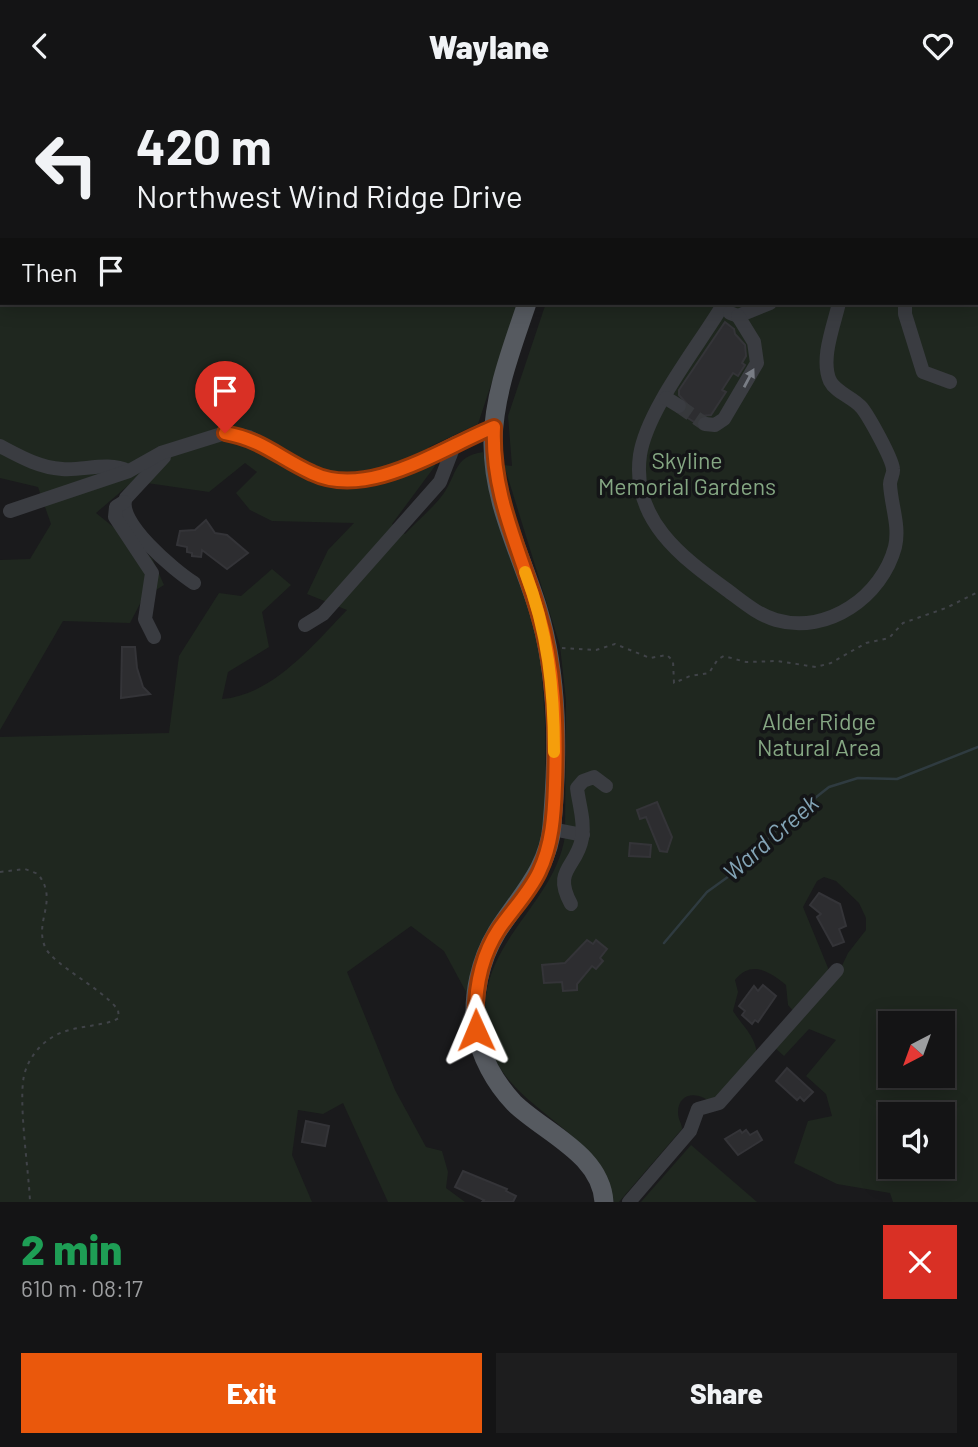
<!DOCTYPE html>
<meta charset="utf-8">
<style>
body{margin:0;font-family:Barlow,sans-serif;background:#1d1d1e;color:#f1f3f6;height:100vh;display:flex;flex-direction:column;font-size:26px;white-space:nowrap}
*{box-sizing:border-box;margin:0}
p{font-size:23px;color:#9d9ea0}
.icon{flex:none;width:38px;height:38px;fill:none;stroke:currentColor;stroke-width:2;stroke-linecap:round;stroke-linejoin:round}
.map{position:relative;height:1111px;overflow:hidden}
.panel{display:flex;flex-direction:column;background:#141415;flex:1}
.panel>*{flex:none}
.banner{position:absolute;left:0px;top:0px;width:978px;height:214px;box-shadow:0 4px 18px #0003,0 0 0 2px #333334;background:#141415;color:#f1f3f6;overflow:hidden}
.needle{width:46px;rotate:221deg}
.buttons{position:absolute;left:878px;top:920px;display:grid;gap:14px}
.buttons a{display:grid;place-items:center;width:77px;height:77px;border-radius:0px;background:#141415;box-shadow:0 4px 18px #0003,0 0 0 2px #333334;font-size:35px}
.pin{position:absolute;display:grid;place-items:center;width:60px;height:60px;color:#fff;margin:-72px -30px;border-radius:50% 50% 50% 0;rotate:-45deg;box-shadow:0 0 7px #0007}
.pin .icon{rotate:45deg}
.me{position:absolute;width:77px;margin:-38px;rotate:359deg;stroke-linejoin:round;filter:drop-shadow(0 0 5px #0008)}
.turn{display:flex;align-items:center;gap:24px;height:147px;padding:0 21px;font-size:32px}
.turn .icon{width:91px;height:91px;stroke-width:2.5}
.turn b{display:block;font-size:49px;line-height:60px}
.then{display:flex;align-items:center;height:66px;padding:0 21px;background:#0003;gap:14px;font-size:26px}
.round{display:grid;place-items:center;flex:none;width:74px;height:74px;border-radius:0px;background:#1d1d1e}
.summary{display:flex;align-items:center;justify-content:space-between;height:119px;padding:0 21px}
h1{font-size:42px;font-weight:800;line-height:52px;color:#1e9e55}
.cta{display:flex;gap:14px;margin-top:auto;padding:14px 21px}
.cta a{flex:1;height:80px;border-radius:0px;background:#ea580c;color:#fff;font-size:28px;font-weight:800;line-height:80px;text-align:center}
.cta a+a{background:#1d1d1e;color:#f1f3f6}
header{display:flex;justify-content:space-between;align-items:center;height:91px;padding:0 21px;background:#141415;font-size:32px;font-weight:800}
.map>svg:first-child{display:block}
.green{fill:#1f271f;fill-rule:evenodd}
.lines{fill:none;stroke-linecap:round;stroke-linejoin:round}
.stream{stroke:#2f3b40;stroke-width:2.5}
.building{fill:#2d2d30;stroke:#343438;stroke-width:2}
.minor-tunnel{stroke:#37393c;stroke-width:14;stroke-dasharray:14 7;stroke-linecap:butt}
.path{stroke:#404348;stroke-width:2;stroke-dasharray:3.5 5;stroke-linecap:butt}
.minor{stroke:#3a3c41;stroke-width:14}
.major{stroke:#565a60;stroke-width:19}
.oneway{fill:#797d85}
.route-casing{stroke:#983908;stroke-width:18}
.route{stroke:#ea580c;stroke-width:12}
.slow{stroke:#f59e0b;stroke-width:12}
.labels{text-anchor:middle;stroke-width:7;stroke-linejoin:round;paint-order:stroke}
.park-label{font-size:23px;fill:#85a783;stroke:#141517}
.water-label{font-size:24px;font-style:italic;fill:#83a4b6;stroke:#141517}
</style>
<header><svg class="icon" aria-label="back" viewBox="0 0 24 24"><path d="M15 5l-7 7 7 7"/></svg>Waylane<svg class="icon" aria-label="heart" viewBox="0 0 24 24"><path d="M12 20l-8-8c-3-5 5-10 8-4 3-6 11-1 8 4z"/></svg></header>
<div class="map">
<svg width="978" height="1111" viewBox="0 0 978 1111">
<rect width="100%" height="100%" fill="#1a1a1c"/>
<g class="green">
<path d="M0,0h661l-659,2v210h516l-40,121 -49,23 6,19 -43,58 13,10c12,-13 28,-26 39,-41 13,-19 10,-37 39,-41l7,44 40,116 10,37 5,74 1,106 -7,30 -68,142 -27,-50 -33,-25 -64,46 48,118 31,57 16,4 6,21 -2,16 19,14h-77l-45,-99 -20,11 -25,-4 -6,45 20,47h-312v-465l169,-4 10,-77 40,-63 22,3 31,-27 19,16 -29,27 7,35 -41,25 -6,27c51,-4 91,-54 125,-89l-40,-16 21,-44 26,-27 -82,-2 -22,-11 -14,-17 21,-21 -12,-9 -36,29 -62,-9 -9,-6 -42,36 56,45 12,27 -21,13 -13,25 -67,-2 -63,109v-170l30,-1 21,-35 -13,-37 -38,-9z"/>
<path d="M691,0h287v1111h-85l-3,-9 -53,-9 -43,-21 14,-42 24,-5 -6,-22 -20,-18 30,-36 -27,-11 -25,27 -9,-8 64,-76 9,-19 18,-23v-12l-7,-15 -23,-22 -12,-4 -7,4 -14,26 25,61 -1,8 -32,37 -7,-8 -2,-20c-17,-14 -35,-25 -51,-5l3,12 -5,19c10,16 24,26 24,46l-43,50c-10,-15 -36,-18 -36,6 0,6 4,11 4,16l-63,73h-5c-21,-92 -142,-93 -128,-206 8,-62 70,-99 79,-160l1,-136 -6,-54 -56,-181 8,1 -4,-50 38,-113h430v-210zM891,933h52v52h-52zM891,1024h52v52h-52z"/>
<polygon points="691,1054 757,1111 641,1111"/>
</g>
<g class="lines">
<g class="stream">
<polyline points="200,2 204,0"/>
<polyline points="0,6 2,6"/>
<polyline points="664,852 707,801 743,775 782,733 829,696 858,687 897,688 978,656"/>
</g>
</g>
<g class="building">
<polygon points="725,231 734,238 735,243 745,254 746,265 742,272 745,274 738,285 733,282 722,299 726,301 711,324 700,325 696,332 683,324 689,315 679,304 679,299"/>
<polygon points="206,429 215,442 227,444 248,462 227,478 202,459 201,466 192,465 192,462 187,461 187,456 177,454 180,440 195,439"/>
<polygon points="122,556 135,556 137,577 143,596 150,603 121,607"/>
<polygon points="657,711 672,746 667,761 660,760 646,726 640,728 637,719"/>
<polygon points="630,752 651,754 650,766 629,765"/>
<polygon points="819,802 840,813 846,835 839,838 844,851 833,855 817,826 821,823 810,814"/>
<polygon points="587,849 593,853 596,849 607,858 600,867 603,870 596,878 592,875 577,893 577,899 563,900 562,891 544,892 542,874 565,872"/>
<polygon points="763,894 776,905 758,931 755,929 752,933 742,924 745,920 739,915 754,895 758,900"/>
<polygon points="787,977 813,1001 804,1010 800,1006 797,1009 776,990"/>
<polygon points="306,1030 329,1035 325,1055 302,1051"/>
<polygon points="740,1039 742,1042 746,1039 750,1044 757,1040 762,1049 738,1064 725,1048"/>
<polygon points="463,1080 507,1098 506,1100 516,1105 513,1111 482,1111 484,1109 455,1096"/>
</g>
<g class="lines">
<polyline class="minor-tunnel" points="679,315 705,333"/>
<g class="path">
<polyline points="562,557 596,559 615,553 650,567 667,564 673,570 674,592 690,585 709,582 718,568 724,565 746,571 777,570 816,576 831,572 866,552 889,547 903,532 946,517 978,501"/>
<path d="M0,781l25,-3 13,5c21,27 -4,46 7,73 8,18 57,41 73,63l1,8 -6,3c-19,6 -39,5 -57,14 -15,8 -26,21 -31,37 -8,24 4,100 5,130"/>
</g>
<g class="minor">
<polyline points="726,0 727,2"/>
<polyline points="880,0 880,2"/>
<polyline points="976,190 978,190"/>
<path d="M724,212c-24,41 -77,106 -84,152 -9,64 41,102 87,135 15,11 31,25 49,30 52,15 106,-24 119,-73 5,-21 -4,-42 -5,-63 0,-5 4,-11 3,-15 -1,-11 -24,-52 -31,-61 -9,-11 -26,-15 -32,-27 -10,-22 4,-56 9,-78"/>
<polyline points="905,212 905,223 923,281 950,291"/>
<polyline points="730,222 738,225 770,212"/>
<polyline points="666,307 679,315"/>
<polyline points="705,333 715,334 724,328 757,272 754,251 738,225"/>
<path d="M0,355c21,11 38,21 62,23 21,2 46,-8 66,2"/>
<path d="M164,366l-38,41c-11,23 49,73 68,85"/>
<polyline points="124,411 116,416 115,426 152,482 145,528 154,546"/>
<polyline points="10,420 129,380 161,362 225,342 249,346 314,384 344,389 373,388 416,372 455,352 494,336"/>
<polyline points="305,534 323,523 440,391 455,352"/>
<polyline points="552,738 583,744"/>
<path d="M571,813c-19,-35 6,-36 11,-66 3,-17 -3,-33 -5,-50l6,-7 11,-4 12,9"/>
<polyline points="629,1111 690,1040 698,1018 719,1012 837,879"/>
</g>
<g class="major">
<polyline points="667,2 667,0"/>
<path d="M527,212c-15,45 -33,90 -34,138 -1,60 28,113 45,168 21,69 20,146 14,216 -3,44 -33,72 -55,107 -17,28 -25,64 -21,97 4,27 19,54 38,74 31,30 87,51 90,99"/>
</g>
</g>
<defs><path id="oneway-solid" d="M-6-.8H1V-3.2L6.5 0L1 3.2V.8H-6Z" transform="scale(1.75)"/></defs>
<use class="oneway" href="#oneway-solid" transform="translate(749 287) rotate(-62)"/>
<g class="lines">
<defs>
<path id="route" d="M225,342c38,7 54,25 87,40 56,27 130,-25 182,-46 -3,67 26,122 44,184 17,55 19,116 17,174 -1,30 -3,60 -16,87 -10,21 -27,38 -40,57 -20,30 -25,66 -23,101"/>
</defs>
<use href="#route" class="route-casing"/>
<use href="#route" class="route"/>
<path class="slow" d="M525,481c23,59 29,118 29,180"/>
</g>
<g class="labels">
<g class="park-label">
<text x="687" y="378">Skyline<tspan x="687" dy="26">Memorial Gardens</tspan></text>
<text x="819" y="639">Alder Ridge<tspan x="819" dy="26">Natural Area</tspan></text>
</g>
<g class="water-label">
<text transform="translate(771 747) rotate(-41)" y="8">Ward Creek</text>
</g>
</g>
</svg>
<div class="buttons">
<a><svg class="needle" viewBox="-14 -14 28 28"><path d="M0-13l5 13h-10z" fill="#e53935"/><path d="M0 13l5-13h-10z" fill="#9d9ea0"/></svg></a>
<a><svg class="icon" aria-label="sound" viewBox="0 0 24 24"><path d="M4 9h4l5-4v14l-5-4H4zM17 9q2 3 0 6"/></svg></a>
</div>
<div class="pin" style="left:225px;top:342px;background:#d93025"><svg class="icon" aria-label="arrive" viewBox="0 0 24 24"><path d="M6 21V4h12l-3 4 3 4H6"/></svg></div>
<svg class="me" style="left:476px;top:939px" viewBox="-20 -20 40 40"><path d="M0-17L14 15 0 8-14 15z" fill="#ea580c" stroke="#fff" stroke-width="4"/></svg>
<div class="banner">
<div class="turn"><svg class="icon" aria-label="left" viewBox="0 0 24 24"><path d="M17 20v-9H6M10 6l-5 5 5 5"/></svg><div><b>420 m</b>Northwest Wind Ridge Drive</div></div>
<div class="then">Then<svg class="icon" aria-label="arrive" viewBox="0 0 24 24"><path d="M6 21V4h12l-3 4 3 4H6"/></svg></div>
</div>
</div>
<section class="panel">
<div class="summary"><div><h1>2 min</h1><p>610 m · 08:17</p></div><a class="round" style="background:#d93025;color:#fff"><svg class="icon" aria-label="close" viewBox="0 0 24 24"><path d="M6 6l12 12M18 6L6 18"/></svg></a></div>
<div class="cta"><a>Exit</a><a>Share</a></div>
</section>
